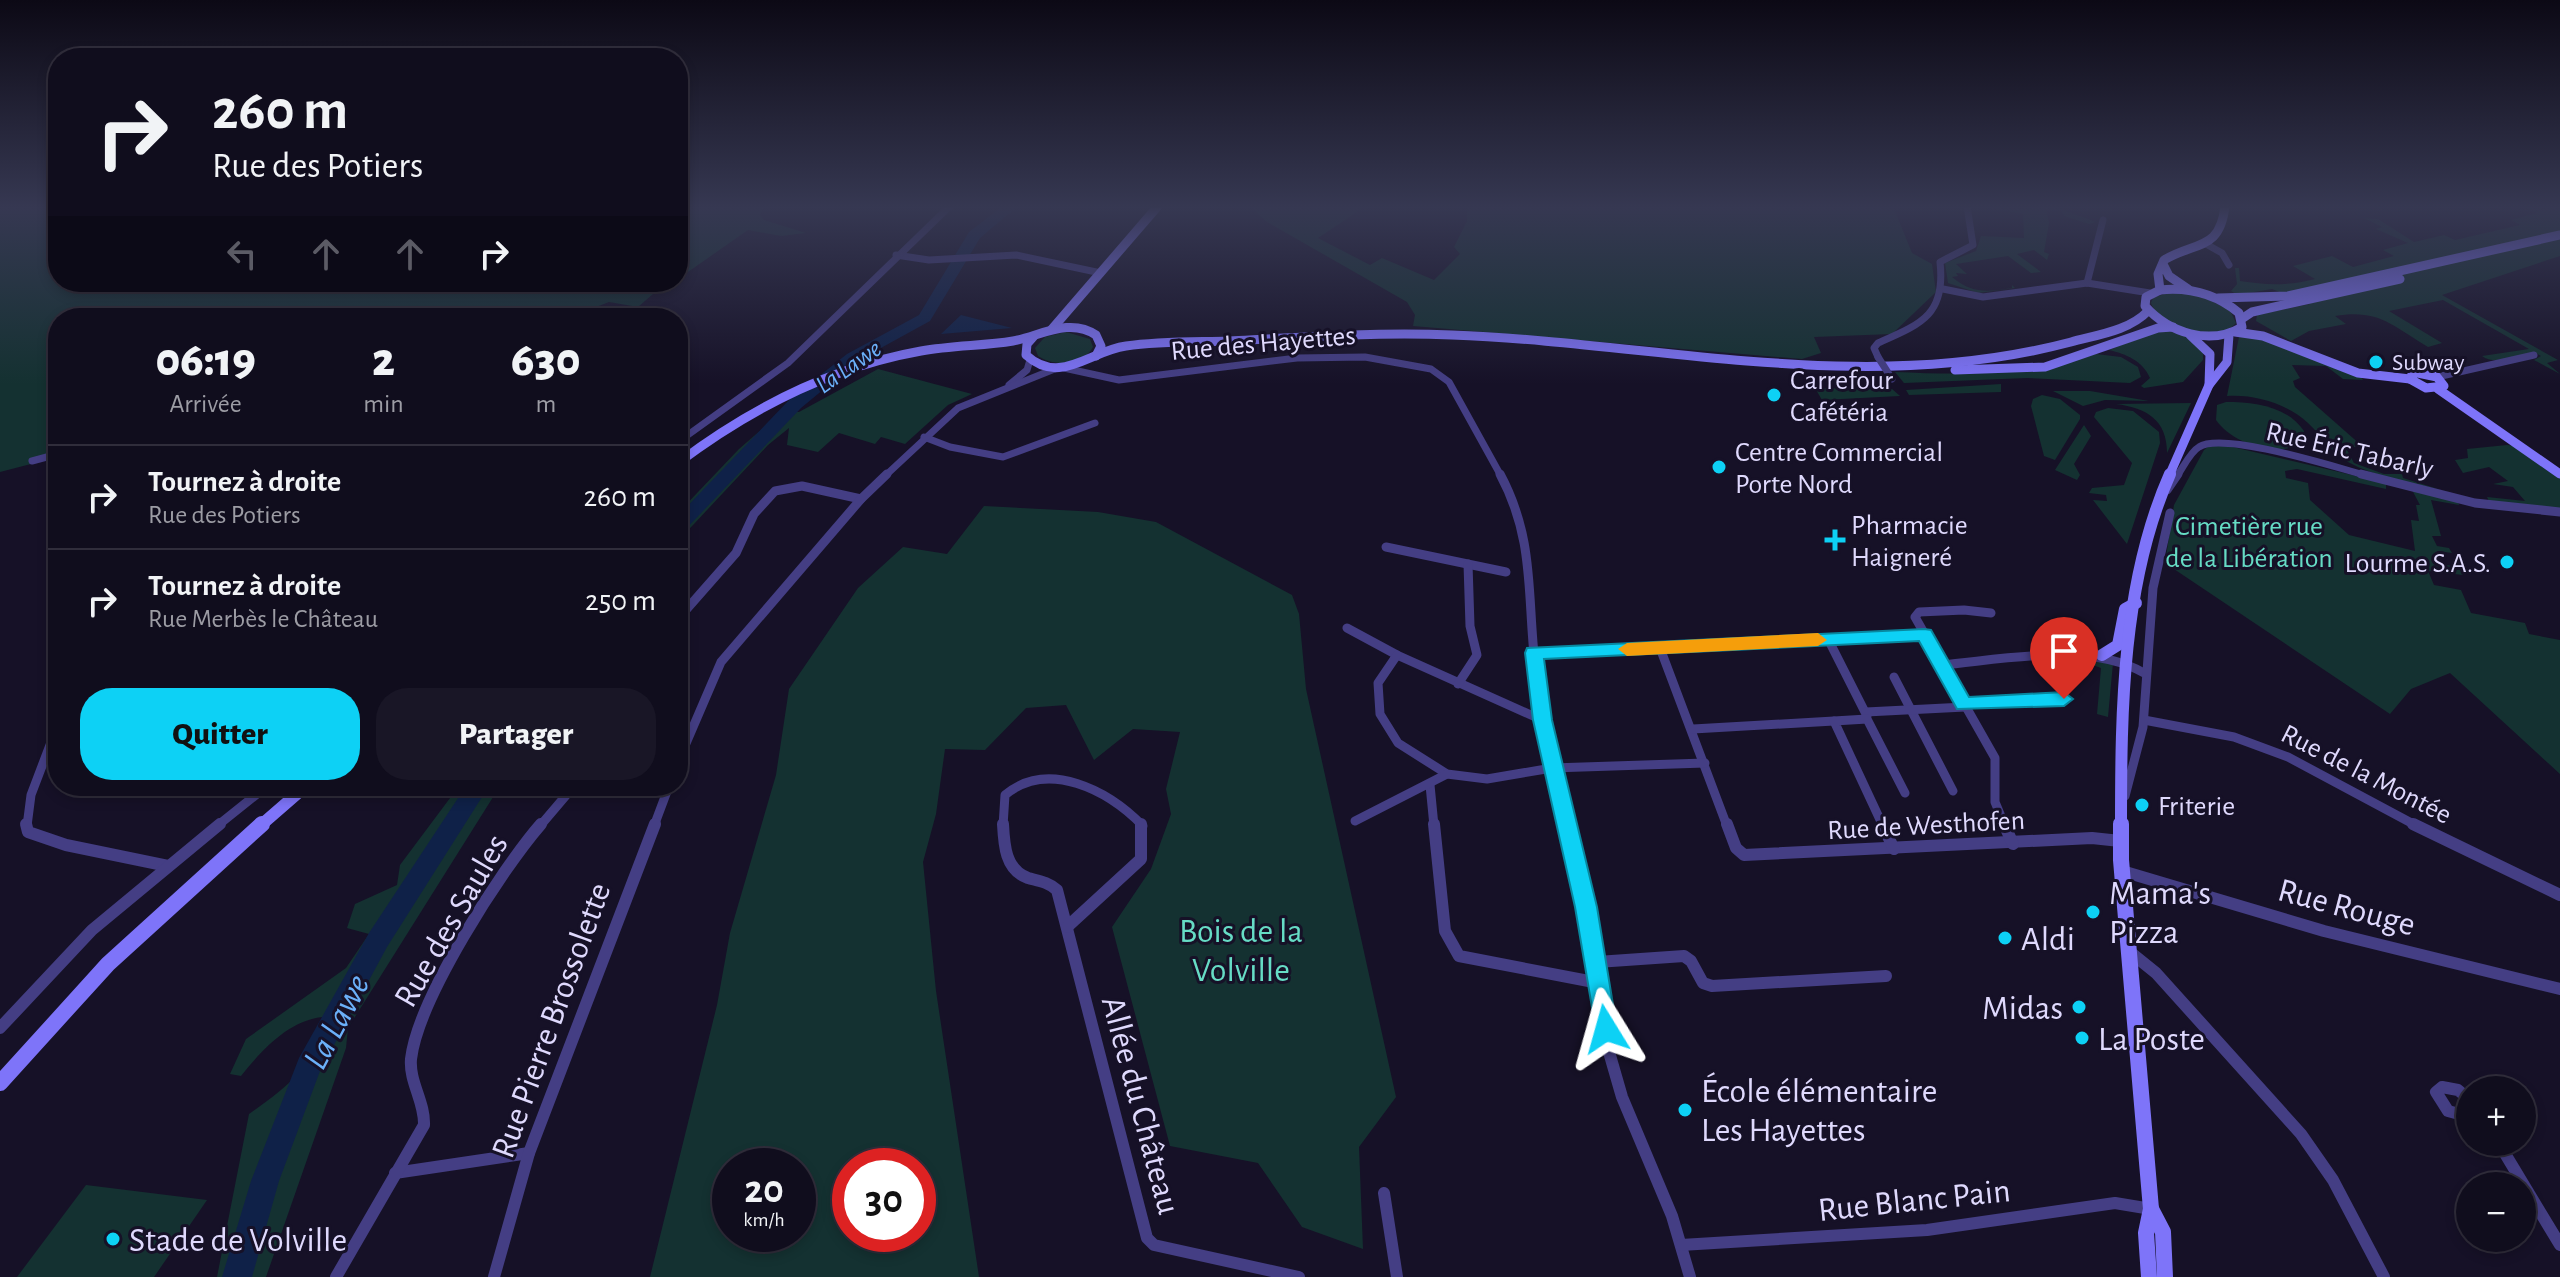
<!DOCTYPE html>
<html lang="fr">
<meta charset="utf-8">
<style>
body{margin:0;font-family:"Alegreya Sans",sans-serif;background:#191626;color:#f1f3f6;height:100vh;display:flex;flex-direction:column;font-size:30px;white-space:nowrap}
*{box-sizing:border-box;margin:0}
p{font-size:26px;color:#9c9ca4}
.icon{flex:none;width:44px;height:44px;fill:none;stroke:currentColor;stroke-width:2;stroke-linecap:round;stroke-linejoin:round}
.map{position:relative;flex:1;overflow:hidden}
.drawer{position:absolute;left:48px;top:308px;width:640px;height:488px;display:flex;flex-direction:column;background:#100d1d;border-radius:32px;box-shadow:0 4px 12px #0003,0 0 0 2px #302d3b}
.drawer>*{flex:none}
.hud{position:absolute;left:48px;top:48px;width:640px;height:244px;border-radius:32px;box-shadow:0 4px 12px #0003,0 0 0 2px #302d3b;background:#100d1d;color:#f1f3f6;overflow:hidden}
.tools{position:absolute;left:2456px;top:1076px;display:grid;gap:16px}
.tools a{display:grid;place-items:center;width:80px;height:80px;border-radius:50%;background:#100d1d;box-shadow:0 4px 12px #0003,0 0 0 2px #302d3b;font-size:40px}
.speed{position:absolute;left:712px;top:1148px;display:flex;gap:16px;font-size:40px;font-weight:700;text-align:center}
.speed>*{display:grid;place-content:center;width:104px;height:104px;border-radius:50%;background:#100d1d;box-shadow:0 4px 12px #0003,0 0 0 2px #302d3b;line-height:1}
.speed small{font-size:20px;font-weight:400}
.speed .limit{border:12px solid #d22;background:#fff;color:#111}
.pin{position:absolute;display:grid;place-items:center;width:68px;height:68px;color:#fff;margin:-82px -34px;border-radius:50% 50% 50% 0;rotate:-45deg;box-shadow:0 0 8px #0007}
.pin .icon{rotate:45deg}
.me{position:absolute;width:88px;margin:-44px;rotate:352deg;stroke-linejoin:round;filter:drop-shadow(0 0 6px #0008)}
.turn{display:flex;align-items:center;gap:28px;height:168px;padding:0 32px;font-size:36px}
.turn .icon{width:104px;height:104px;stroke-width:2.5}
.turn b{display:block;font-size:56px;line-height:68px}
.lanes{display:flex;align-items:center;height:76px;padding:0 32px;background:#0003;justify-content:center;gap:40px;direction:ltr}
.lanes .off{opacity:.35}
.eta{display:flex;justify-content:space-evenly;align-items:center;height:136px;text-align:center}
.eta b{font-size:48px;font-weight:800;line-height:56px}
.button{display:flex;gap:16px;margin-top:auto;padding:16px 32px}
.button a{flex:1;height:92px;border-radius:32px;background:#0dd1f5;color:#111;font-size:32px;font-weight:800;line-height:92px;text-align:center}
.button a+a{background:#191626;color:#f1f3f6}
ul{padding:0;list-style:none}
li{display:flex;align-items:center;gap:24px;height:104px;padding:0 32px;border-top:2px solid #302d3b}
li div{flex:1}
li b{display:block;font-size:30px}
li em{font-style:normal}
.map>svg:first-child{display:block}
.green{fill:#143131;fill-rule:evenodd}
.water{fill:#0f2148}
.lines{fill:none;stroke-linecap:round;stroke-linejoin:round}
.river{fill:#0f2148;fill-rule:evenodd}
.street-far2{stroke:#443e84;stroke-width:7}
.street-far1{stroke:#443e84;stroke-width:9}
.street{stroke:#443e84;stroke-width:12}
.secondary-far2{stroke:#7e74f9;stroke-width:9}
.secondary-far1{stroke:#7e74f9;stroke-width:12}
.secondary{stroke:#7e74f9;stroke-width:16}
.street-bridge{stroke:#443e84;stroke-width:7}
.route{fill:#0dd1f5;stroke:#08889f;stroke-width:2}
.slow{fill:#f59e0b}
.poi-dot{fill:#0dd1f5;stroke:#161127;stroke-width:3}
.labels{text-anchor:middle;stroke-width:6;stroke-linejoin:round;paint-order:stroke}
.far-poi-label{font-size:24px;fill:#dfd9fd;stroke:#161127;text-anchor:start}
.far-water-label{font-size:26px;font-style:italic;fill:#6bb0f9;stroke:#161127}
.street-label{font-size:28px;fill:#dfd9fd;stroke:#161127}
.poi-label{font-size:28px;fill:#dfd9fd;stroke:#161127;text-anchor:start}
.park-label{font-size:28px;fill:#66dcc5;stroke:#161127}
.near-poi-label{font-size:34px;fill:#dfd9fd;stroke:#161127;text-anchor:start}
.near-street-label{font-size:34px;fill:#dfd9fd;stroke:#161127}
.near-park-label{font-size:34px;fill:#66dcc5;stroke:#161127}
.near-water-label{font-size:36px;font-style:italic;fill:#6bb0f9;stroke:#161127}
</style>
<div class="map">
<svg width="2560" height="1277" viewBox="0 0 2560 1277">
<rect width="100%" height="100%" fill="#161127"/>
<g class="green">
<polygon points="0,206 58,206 58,282 674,282 661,287 638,307 609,302 568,318 58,318 58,457 0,472"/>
<polygon points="678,206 765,206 760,215 764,220 806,233 781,236 748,230 678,279"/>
<polygon points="1249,206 1366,206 1318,238 1370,265 1382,258 1434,280 1460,254 1454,247 1467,221 1467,206 1893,206 1912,253 1932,264 1936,292 1892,334 1814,337 1821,353 1802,359 1413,326 1415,315 1407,302 1267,222"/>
<path d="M1981,206l41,3 30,-3 44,16 -7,2 -25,-8 -2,-5 -16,-2 3,14 -5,29 5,2 -2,6 -13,-10 -17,4 24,18 -10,1 -23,-17 -52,8 11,10 -11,-1 2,3 -6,1c20,17 36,15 60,11v-3l3,3 -37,5 -30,-10 -3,-20 31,-12 5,-15 43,2 -1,-24z"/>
<path d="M2521,206l22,3 17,-3v50l-118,39 116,65 -11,3 13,11 -26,-14 7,-4 -7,-4c-16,3 -39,14 -52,4l47,-7 -86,-49 -54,11 53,32 -14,4c-37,-22 -49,-38 -93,-31l11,8 -37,7 -18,10 -35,-20 1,-6 53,-11 -38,-15 -42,7 6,-2 -5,-3 6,-7 -2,-16h4l1,13c26,4 48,5 75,-2l-22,-13 39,-10 21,11 41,-11 -11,-6 25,-7 -32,-14 6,-2 -18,-9 14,1 36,23 30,-7 11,5 65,-15 -9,-5 26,-7z"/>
<path d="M2170,292l26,2 34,16 6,13c-18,21 -77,5 -85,-20l2,-5z"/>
<path d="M2162,329l23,7 18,15v9l-20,22 -39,6 -3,-2 9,-8c-7,-17 -24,-24 -41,-28z"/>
<path d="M1066,332l24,7 3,8c-10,19 -39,20 -55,9l-3,-8 10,-11z"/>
<path d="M2239,337l22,1 100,39 2,3 -20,-1 -17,-13 -34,-1 8,13 -7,3 2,6 67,59 -16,2 8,15 30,11h18l1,4 35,11c-30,-7 -63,-12 -90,-27 -18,-10 -25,-25 -40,-39 -20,-19 -53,-29 -81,-27z"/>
<path d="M2096,354l25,3 17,10 3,10 -11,6 -103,-5 -123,5 -9,-11c68,3 135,4 201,-18z"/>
<polygon points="878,369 972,394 948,405 905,444 881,437 875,444 839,433 818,452 787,445 789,428 768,445 678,541 678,513 739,449 784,410 799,412"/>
<polygon points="2001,384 2001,392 1909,395 1906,390"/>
<polygon points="1815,388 1892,389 1900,396 1822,400"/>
<polygon points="2053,391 2090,391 2149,401 2105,400 2083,406"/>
<polygon points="2042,395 2060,399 2080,415 2080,419 2055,460 2044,456 2031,406 2033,399"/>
<path d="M2226,402c28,0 61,4 78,29l-1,10c-24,20 -71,2 -87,-21l1,-15z"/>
<path d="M2191,403l-24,50c0,-33 -20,-45 -51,-49z"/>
<polygon points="2108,408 2133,411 2159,432 2160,443 2127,544 2093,500 2107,501 2106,495 2089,493 2092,488 2124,485 2132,463 2094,417 2096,412"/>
<polygon points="2084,425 2091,436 2074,464 2080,475 2077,480 2055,470"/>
<polygon points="2220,444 2386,483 2386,489 2297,469 2285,471 2286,478 2308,483 2310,500 2349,535 2415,551 2411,520 2419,521 2416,505 2420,505 2412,490 2457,500 2459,505 2431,500 2441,536 2432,536 2437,546 2449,548 2452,553 2437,551 2442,564 2459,567 2463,575 2428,571 2434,585 2461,590 2471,613 2525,623 2529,634 2560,640 2560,774 2450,673 2411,689 2390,714 2165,563 2174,505 2204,450 2210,445"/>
<polygon points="2507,445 2515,446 2560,478 2560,509 2489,501 2487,497 2525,501 2513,487 2493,484 2508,481 2489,467 2463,473 2455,460 2468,458 2467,449"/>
<path d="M984,506l114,6 58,10 136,73 7,19 7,75 90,408 -37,50 4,102 -61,-22 -44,-64 -88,-17 -58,-219 39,-58 20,-55 -5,-25 14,-57 -47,-3 -39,31 -28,-55 -40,3 -41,42 -40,-1 -9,65 -13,48 13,129 43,286h-329l67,-272 13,-72 46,-158 13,-86 69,-101 45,-41 44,7zM730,1166h68v68h-68zM850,1166h68v68h-68z"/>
<polygon points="2108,660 2113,663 2108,717 2097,714 2101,668 2084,662"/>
<path d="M459,786h41l-152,242 -2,20 -80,229h-49l32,-163c35,-25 70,-49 73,-97 -34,4 -60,33 -81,59l-11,-2 16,-35 100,-71 23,-34 -22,-6 8,-24 42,-19 3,-20z"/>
<polygon points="86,1185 207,1200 154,1277 17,1277"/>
</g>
<polygon class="water" points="961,315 1012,328 941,334"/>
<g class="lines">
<g class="river">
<polygon points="1003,206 1018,206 980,238 930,321 859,360 801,408 684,531 678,533 678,516 789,400 847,354 919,315 969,232"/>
<polygon points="466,786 489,786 387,947 320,1071 279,1181 252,1277 222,1277 251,1181 299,1058 369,933"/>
</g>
<g class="street-far2">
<polyline points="2206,244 2222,253 2229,265"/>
<polyline points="896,255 929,260 1016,255 1101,273"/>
<polyline points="2087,283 2103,220"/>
<polyline points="1943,289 1983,297 2087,283 2150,293"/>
<path d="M1878,357l-4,-9 4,-5c43,-19 68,-28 62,-81l33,-17 -6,-39"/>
<polyline points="1064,368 1119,380 1297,358 1365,357 1431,369 1449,382 1501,476"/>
<polyline points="2437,377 2534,355"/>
<polyline points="1009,385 1027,370 1030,360"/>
<polyline points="924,437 950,447 1003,457 1095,423"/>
<polyline points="678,442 788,363 950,206"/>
<polyline points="32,461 58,454"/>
<polyline points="885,476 958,408 1057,368"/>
<path d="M2177,476c6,-8 13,-24 22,-29 24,-16 139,21 169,29"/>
</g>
<g class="street-far1">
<path d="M1500,474c35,65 27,121 35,190 7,55 19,108 31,162"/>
<polyline points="2361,474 2475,503 2560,512"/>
<polyline points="2167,490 2178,474"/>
<polyline points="1386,547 1506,572"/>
<polyline points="1991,613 1964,610 1919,612 1915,617 1995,758 1995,802 2005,826"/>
<polyline points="678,619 736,553 754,514 775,491 802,486 861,499"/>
<polyline points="1347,628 1397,655 1542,720"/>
<polyline points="1828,639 1867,716"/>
<polyline points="1660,648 1727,826"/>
<polyline points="1534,653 1924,635"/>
<polyline points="1397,655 1378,683 1380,714 1398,743 1447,774 1487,779 1552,768 1705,763"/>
<path d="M1941,665c60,-5 150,-24 203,8"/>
<polyline points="1894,677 1953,791"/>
<polyline points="1458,684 1477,655 1470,626 1468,564"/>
<polyline points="1963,704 2064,699"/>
<polyline points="1866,712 1965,707"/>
<polyline points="2144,720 2234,737 2288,757 2417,826"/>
<polyline points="1693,729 1834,721"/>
<polyline points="678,762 721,662 861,499 887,474"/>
<polyline points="1430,785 1434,826"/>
<polyline points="2125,796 2143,727 2153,588 2170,513"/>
<polyline points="1355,821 1447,774"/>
<polyline points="27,826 31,795 58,724"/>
<polyline points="217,826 267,786"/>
<polyline points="540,826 574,786"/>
<polyline points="654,826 669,786"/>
<path d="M1003,826l2,-31c43,-36 103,-5 138,31"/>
<polyline points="1883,826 1834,721 1867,719 1905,793"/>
</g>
<g class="street">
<polyline points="26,824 28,832 66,845 168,866"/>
<path d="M1003,824c1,20 2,46 25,54 11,3 20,4 29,12l90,348 7,7 145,32"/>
<polyline points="1434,824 1445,931 1459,956 1599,983"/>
<polyline points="1566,824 1597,962 1609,1052 1622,1097 1672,1216 1690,1277"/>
<polyline points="1727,824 1736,848 1744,855 2092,838 2120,841"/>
<polyline points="1882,824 1894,849"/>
<polyline points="2004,824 2013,844"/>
<polyline points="2413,824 2560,895"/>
<polyline points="2122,871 2324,931 2560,989"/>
<polyline points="1067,927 1141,859 1141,824"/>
<polyline points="2130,952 2156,973 2301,1134 2333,1180 2384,1277"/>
<polyline points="1597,962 1684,956 1691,961 1703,983 1712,986 1886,976"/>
<polyline points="0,1028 92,930 220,824"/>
<polyline points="2470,1100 2458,1090 2442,1087 2436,1092 2448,1111 2470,1117"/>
<polyline points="2498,1142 2560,1245"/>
<polyline points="395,1173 529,1153"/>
<polyline points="1384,1193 1397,1277"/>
<polyline points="1681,1245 1927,1230 2115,1203 2151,1209"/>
<path d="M336,1277l88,-152c1,-23 -15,-43 -13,-66 7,-60 90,-189 130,-235"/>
<polyline points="494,1277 529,1153 655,824"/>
</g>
<g class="secondary-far2">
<polyline points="2163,264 2169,276 2188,289"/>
<path d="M2160,290c30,-3 56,4 79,23l3,14c-32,19 -73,6 -97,-21l1,-9z"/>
<path d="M2160,290l-2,-16 6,-14c32,-19 56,-9 61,-54"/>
<polyline points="2218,298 2288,296 2560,235"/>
<polyline points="2243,318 2252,312 2400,279"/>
<polyline points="1052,329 1158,206"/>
<polyline points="2235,332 2263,336 2358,373 2410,379"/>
<polyline points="2190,335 2210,354 2209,385"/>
<path d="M1034,336l-7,8 -1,11c34,31 63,-4 100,-9 34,-5 69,-4 103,-5 74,-4 149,-9 223,-6 210,8 411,62 619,7 25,-7 58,-11 77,-31"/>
<polyline points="1955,370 2045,367 2158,328 2173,327"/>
<polygon points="2413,372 2437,377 2444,386 2426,388 2410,379"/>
<polyline points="2438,389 2560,474"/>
<path d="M678,463c73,-55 153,-96 243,-112 31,-6 62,-5 92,-10 27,-5 57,-24 83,-6l5,11 -5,10"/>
<polyline points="2169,476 2209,385 2227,362 2229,335"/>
</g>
<g class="secondary-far1">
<polyline points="2102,655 2118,645 2125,609 2136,603"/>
<polyline points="260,826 306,786"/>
<path d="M2121,826c0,-116 1,-244 49,-352"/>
</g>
<g class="secondary">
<polyline points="2121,824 2121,860 2151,1209 2146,1233 2149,1277"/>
<polyline points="0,1083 108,964 262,824"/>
<polyline points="2151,1209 2163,1232 2165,1277"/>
</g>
<polyline class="street-bridge" points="1878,357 1892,379"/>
</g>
<linearGradient id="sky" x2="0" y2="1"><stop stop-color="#0c0915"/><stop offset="0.54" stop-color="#363852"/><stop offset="1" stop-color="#363852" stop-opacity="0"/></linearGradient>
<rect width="2560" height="384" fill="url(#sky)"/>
<polygon class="route" points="1924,629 1931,630 1969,697 2064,692 2073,699 2064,706 1957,709 1919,641 1544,659 1552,720 1597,907 1617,1029 1614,1037 1606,1040 1597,1037 1575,907 1533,720 1525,653 1527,648"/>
<polygon class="slow" points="1818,633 1827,640 1818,646 1627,656 1618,649 1627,643"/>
<g class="poi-dot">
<circle cx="2376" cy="362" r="8"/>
<circle cx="1774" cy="395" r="8"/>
<circle cx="1719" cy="467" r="8"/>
<path d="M1831 528h8v8h8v8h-8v8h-8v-8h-8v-8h8z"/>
<circle cx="2507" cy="562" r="8"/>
<circle cx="2142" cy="805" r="8"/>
<circle cx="2093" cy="912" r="8"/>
<circle cx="2005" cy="938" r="8"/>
<circle cx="2079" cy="1007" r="8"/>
<circle cx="2082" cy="1038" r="8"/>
<circle cx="1685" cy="1110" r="8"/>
<circle cx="113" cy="1239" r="8"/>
</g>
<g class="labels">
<g class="far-poi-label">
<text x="2392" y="370">Subway</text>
</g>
<g class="far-water-label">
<text transform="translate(848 366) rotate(-35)" y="9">La Lawe</text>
</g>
<g class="street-label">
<text transform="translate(1263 342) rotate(-5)" y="10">Rue des Hayettes</text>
<text transform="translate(2350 449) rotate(13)" y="10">Rue Éric Tabarly</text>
<text transform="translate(2367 773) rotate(27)" y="10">Rue de la Montée</text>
<text transform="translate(1926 824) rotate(-3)" y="10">Rue de Westhofen</text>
</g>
<g class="poi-label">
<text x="1790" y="389">Carrefour<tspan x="1790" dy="32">Cafétéria</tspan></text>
<text x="1735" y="461">Centre Commercial<tspan x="1735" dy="32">Porte Nord</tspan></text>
<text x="1851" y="534">Pharmacie<tspan x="1851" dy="32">Haigneré</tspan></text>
<text x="2491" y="572" text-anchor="end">Lourme S.A.S.</text>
<text x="2158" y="815">Friterie</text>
</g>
<g class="park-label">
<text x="2249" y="535">Cimetière rue<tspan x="2249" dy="32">de la Libération</tspan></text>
</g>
<g class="near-poi-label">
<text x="2109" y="904">Mama's<tspan x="2109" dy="39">Pizza</tspan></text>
<text x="2021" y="950">Aldi</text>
<text x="2063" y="1019" text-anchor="end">Midas</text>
<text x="2098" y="1050">La Poste</text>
<text x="1701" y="1102">École élémentaire<tspan x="1701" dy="39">Les Hayettes</tspan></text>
<text x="129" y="1251">Stade de Volville</text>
</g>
<g class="near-street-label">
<text transform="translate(2347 906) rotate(15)" y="12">Rue Rouge</text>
<text transform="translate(450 920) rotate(-60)" y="12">Rue des Saules</text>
<text transform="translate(550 1020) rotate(-70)" y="12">Rue Pierre Brossolette</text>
<text transform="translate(1142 1105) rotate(75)" y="12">Allée du Château</text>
<text transform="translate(1914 1199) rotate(-6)" y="12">Rue Blanc Pain</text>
</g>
<g class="near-park-label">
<text x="1241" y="942">Bois de la<tspan x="1241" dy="39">Volville</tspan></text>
</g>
<g class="near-water-label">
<text transform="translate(335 1021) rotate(-62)" y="13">La Lawe</text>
</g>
</g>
</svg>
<div class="tools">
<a>+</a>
<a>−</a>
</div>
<div class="speed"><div>20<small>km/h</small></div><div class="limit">30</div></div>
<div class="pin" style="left:2064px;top:699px;background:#d93025"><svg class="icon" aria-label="arrive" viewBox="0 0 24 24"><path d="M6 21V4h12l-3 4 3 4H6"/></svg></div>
<svg class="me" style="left:1606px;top:1029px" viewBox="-20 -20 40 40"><path d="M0-17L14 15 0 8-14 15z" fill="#0dd1f5" stroke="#fff" stroke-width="4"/></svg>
<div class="hud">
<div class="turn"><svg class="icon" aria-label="right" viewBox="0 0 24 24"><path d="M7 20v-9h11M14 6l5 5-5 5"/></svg><div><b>260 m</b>Rue des Potiers</div></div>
<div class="lanes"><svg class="icon off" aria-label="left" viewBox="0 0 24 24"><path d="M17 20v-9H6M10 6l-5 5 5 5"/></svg><svg class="icon off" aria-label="ahead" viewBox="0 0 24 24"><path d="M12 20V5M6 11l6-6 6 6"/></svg><svg class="icon off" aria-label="ahead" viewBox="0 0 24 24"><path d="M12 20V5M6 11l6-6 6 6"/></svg><svg class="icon" aria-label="right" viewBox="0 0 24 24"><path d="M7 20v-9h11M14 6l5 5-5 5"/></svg></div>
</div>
<section class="drawer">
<div class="eta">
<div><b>06:19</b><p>Arrivée</p></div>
<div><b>2</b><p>min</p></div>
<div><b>630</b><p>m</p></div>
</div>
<ul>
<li><svg class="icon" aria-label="right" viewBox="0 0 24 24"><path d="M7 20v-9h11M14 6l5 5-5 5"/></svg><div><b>Tournez à droite</b><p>Rue des Potiers</p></div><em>260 m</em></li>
<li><svg class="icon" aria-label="right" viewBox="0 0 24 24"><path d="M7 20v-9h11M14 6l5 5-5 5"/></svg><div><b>Tournez à droite</b><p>Rue Merbès le Château</p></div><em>250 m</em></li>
</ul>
<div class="button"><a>Quitter</a><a>Partager</a></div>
</section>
</div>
